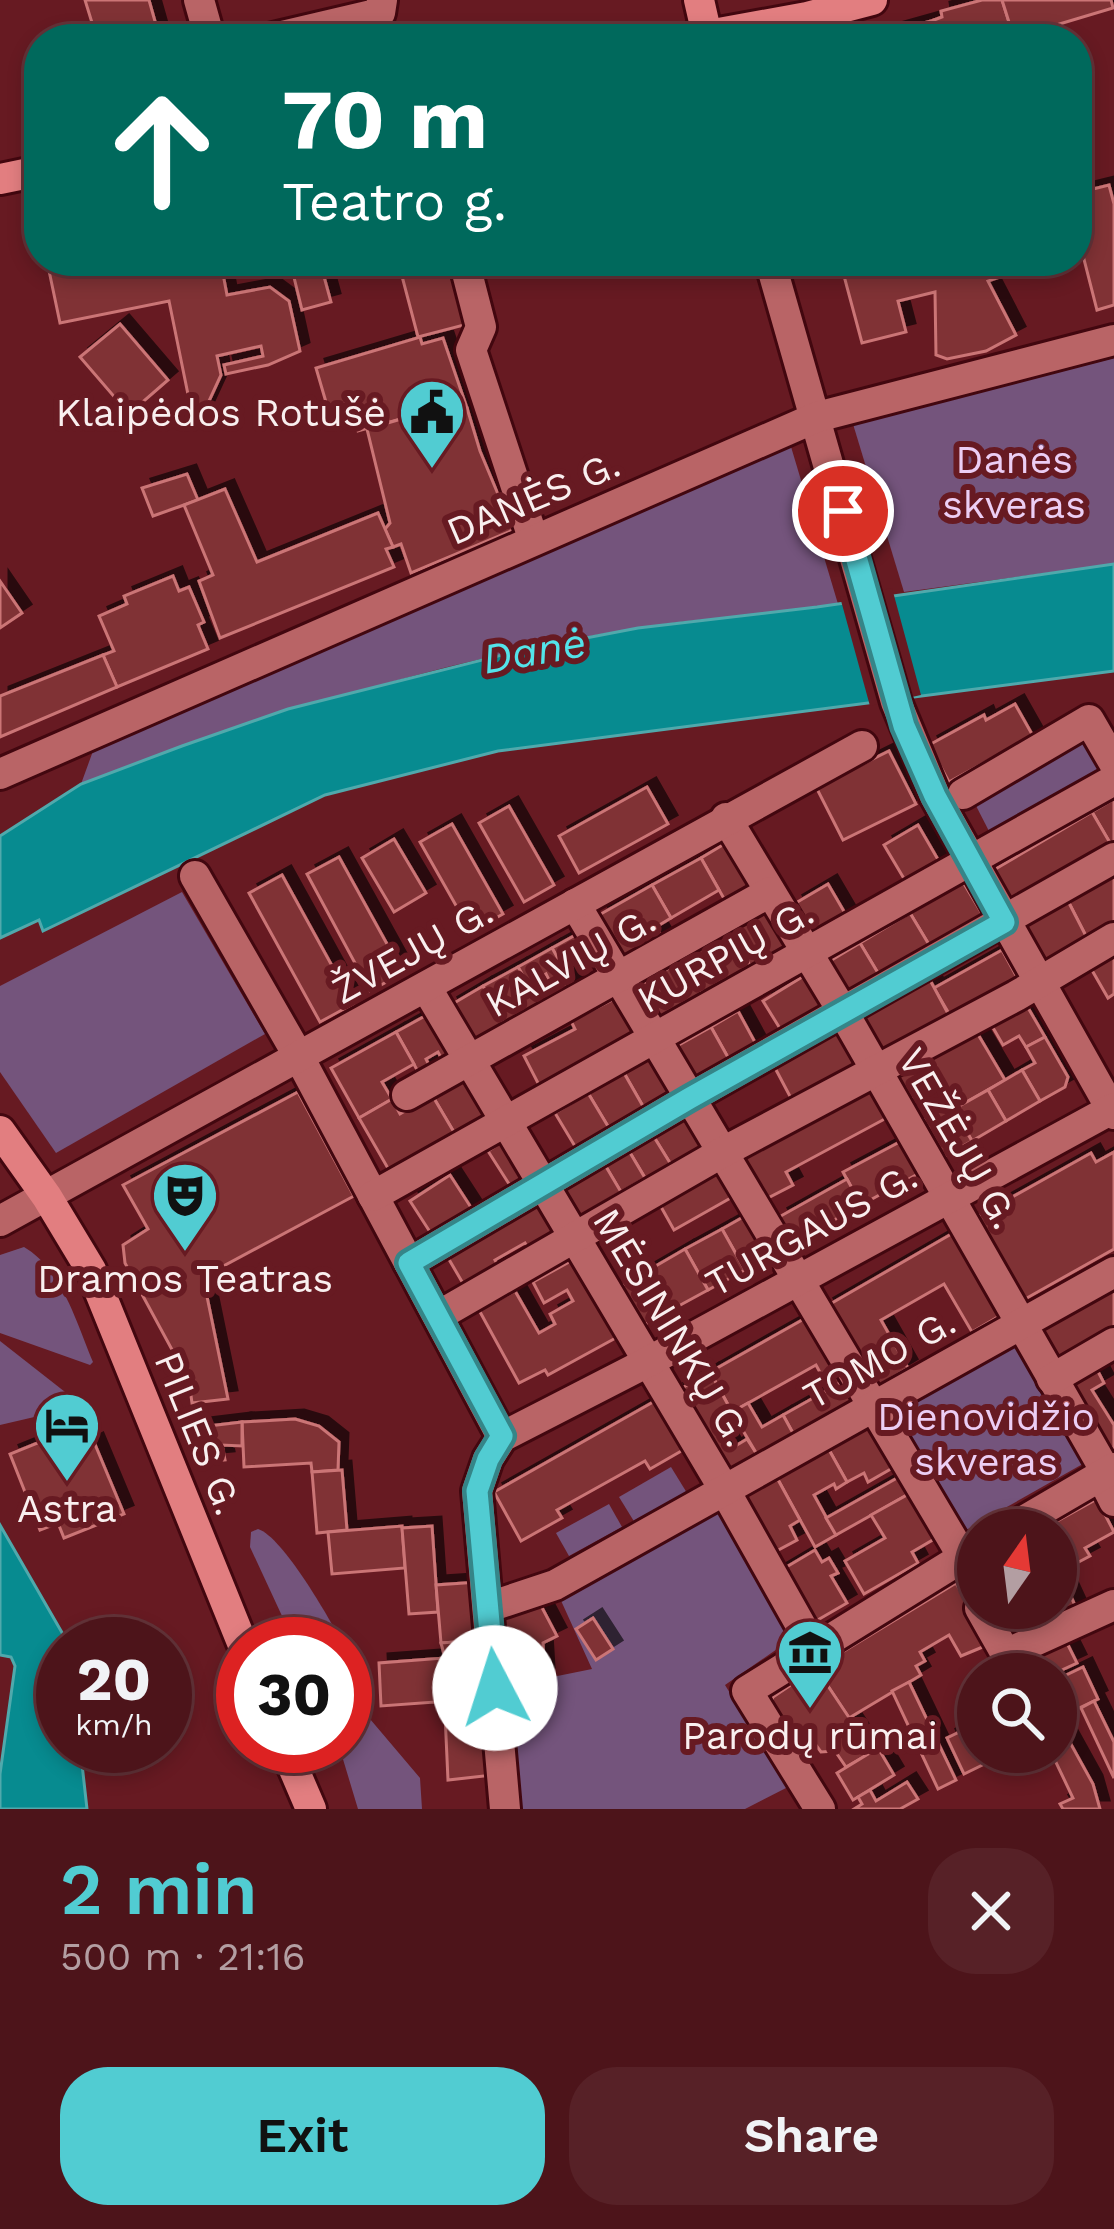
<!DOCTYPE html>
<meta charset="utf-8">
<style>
body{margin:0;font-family:"Work Sans",sans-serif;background:#572127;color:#f1f3f6;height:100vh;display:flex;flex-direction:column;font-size:45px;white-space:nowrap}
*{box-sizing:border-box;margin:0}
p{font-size:39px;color:#b39ea2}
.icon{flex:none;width:66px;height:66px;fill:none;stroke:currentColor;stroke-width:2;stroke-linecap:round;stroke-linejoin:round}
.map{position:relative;height:1809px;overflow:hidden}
.sheet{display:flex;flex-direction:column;background:#4d141a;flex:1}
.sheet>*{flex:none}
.top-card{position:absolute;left:24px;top:24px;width:1068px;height:252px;border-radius:48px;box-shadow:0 6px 18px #0003,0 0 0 3px #643339;background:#00695c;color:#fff;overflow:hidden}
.needle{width:78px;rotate:14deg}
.buttons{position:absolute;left:957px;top:1509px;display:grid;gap:24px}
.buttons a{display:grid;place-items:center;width:120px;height:120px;border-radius:50%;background:#4d141a;box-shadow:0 6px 18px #0003,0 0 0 3px #643339;font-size:60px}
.speed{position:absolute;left:36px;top:1617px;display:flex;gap:24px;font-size:60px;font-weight:700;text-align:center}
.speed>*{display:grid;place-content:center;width:156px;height:156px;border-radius:50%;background:#4d141a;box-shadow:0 6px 18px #0003,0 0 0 3px #643339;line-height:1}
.speed small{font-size:30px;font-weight:400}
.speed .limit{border:18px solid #d22;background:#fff;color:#111}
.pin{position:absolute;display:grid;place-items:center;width:102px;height:102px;color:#fff;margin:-51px;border:6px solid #fff;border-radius:50%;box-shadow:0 3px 12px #0007}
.me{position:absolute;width:132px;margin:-66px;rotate:355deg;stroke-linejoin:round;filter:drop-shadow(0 0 9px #0008)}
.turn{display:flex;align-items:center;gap:42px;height:252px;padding:0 60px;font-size:54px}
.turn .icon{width:156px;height:156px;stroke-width:2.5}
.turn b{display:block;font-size:84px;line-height:102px}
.round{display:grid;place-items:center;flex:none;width:126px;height:126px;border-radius:48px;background:#572127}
.overview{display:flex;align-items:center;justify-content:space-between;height:204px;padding:0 60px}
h1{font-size:72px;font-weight:600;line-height:90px;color:#51ccd2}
.primary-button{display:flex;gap:24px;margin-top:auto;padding:24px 60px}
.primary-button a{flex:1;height:138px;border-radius:48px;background:#51ccd2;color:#111;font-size:48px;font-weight:600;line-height:138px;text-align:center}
.primary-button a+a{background:#572127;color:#f1f3f6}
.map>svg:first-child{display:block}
.green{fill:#74547c}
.water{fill:#078b90;stroke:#50a9ac;stroke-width:3}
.pier{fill:#671a22}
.building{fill:#803236;stroke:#cb7576;stroke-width:3;filter:url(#shadow)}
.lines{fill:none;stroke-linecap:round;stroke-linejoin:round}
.minor-casing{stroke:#42070f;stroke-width:36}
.major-casing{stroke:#42070f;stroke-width:36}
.minor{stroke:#b96466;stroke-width:30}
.major{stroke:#e27e80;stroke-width:30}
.route-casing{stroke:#358588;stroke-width:30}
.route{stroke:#51ccd2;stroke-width:21}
.labels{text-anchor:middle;stroke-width:12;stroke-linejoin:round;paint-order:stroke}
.poi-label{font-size:39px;fill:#f9efef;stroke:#671a22}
.park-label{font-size:39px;fill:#eccef4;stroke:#671a22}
.street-label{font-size:39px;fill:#f9efef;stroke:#671a22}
.water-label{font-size:42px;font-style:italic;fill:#53e3ea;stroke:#671a22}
</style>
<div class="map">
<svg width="1114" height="1809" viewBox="0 0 1114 1809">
<defs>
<filter id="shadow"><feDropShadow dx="9" dy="-9" stdDeviation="0" flood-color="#0009"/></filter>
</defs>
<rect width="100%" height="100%" fill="#671a22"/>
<g class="green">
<polygon points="1114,358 1114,564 904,592 853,424"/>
<path d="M786,430l52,174c-66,11 -134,13 -201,24 -191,30 -376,89 -556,156l20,-55z"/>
<polygon points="1086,734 1106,770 991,835 972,798"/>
<polygon points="182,892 265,1034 56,1153 0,1072 0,986"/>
<path d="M24,1247c38,22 53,77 69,115l-3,3 -90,-32v-78z"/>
<polygon points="1018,1338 1088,1461 961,1533 890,1414"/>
<polygon points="0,1341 74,1399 73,1408 0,1425"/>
<polygon points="671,1467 687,1493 635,1523 619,1497"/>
<polygon points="609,1504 622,1527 569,1556 556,1533"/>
<polygon points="721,1504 776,1599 790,1640 725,1685 788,1787 745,1809 519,1809 508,1686 592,1669 558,1594"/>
<path d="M258,1529c25,8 71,89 85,115h-48l-45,-97 1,-15z"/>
<polygon points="345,1660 351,1661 357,1670 359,1706 420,1778 422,1809 358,1809 339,1746 345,1746"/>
</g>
<g class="water">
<polygon points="1114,564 1114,671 498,751 325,795 43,931 39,920 0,938 0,836 81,784 182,746 288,709 518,651 638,628 817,607"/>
<polygon points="0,1525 68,1643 63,1644 63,1746 80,1746 87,1809 0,1809 0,1774 15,1666 11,1657 0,1655"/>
</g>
<polygon class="pier" points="892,588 921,695 870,706 840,597"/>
<g class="building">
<polygon points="85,0 149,0 160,39 97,39"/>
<polygon points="982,0 1002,0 1014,38 941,39 934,20 942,17 941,11"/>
<polygon points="1002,0 1111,0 1113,8 1036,31 1039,39 1023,39 1022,36 1014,38"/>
<polygon points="934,20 941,39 872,39 888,33"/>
<polygon points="1109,185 1114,204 1114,305 1097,310 1077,232 1077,193"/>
<polygon points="47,261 251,261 252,268 223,274 227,295 270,287 289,301 300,351 268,365 226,374 224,365 263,356 261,346 217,356 221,375 204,412 192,414 169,301 60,323"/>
<polygon points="290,261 300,261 301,267 320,262 331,302 302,310"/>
<polygon points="398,261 459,261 468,324 418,337"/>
<polygon points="840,261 1024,261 1026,268 988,281 1016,335 986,351 947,359 936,355 935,292 898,301 906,332 862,343"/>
<polygon points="120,324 168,380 129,414 80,357"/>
<polygon points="420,337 422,344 443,338 467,408 434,418 432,410 358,431 349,402 328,409 316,368"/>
<polygon points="467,408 480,451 513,530 411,573 401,544 393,547 385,529 390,523 367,429 432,410 434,418"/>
<polygon points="187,474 198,500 153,516 142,488"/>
<polygon points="225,489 257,562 378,513 393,547 386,549 394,567 220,638 199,581 213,575 184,505"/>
<polygon points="173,576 179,591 189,587 204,622 198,625 208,649 117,687 103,655 114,651 99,616 127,604 124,596"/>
<polygon points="0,581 22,613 0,628"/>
<polygon points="103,655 117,687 0,737 0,696"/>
<polygon points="1015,704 1033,736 949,782 929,745 984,715 986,720"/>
<polygon points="889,751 916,804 843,840 816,787"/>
<polygon points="647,787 668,824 579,873 559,836"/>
<polygon points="1114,799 1114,847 1113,848 1092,812"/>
<polygon points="509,806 554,885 524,902 479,823"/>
<polygon points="1092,812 1113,848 1013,906 992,871"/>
<polygon points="452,824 503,914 471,932 420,842"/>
<polygon points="918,825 940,863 906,882 884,845"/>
<polygon points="736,837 767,891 731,911 701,858"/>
<polygon points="394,839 426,893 394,912 362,858"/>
<polygon points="339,857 403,973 370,991 307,874"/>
<polygon points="701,858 719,890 671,918 652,885"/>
<polygon points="282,875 353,1004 320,1022 249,893"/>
<polygon points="1114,876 1114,924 1087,938 1068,901"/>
<polygon points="963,882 984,917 931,948 910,913"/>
<polygon points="828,884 849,920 814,940 794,904"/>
<polygon points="652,885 671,918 656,927 664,941 626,963 599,915"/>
<polygon points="1068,901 1087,938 1044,961 1025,924"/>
<polygon points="767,909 790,947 752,969 730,932"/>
<polygon points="910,913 931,948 881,978 860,943"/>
<polygon points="588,928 600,948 564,969 552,948"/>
<polygon points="730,932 752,969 705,998 682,960"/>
<polygon points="860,943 881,978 845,999 825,964"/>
<polygon points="552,948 577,991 543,1010 536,998 553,988 546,974 528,985 518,967"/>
<polygon points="1002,950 1018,979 951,1017 934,988"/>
<polygon points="1114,951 1114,994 1108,998 1089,965"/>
<polygon points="682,960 705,998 659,1025 636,988"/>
<polygon points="518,967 543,1010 508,1030 483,986"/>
<polygon points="812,971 833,1005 784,1035 763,1001"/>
<polygon points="930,980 952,1021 879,1060 857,1020"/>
<polygon points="483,986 508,1030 473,1049 449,1006"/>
<polygon points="620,996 640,1034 540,1087 524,1056 575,1029 571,1021"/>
<polygon points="1027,1006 1045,1037 1026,1047 1019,1036 1003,1045 992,1026"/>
<polygon points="434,1011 460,1057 445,1065 438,1052 426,1059 432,1071 421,1077 396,1032"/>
<polygon points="738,1011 757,1046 730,1061 711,1027"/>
<polygon points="711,1027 730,1061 696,1080 677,1046"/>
<polygon points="841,1030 861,1066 793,1102 774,1066"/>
<polygon points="976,1031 1005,1080 954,1109 925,1060"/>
<polygon points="396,1032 414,1064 382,1082 392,1099 359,1118 331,1068"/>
<polygon points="1045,1037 1068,1077 1065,1087 1040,1101 1022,1070 1035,1063 1026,1047"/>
<polygon points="654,1055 675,1090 644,1108 624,1073"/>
<polygon points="925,1060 938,1083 903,1103 890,1081"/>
<polygon points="1022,1070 1040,1101 1006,1121 988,1090"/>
<polygon points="624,1073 644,1108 609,1128 588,1093"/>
<polygon points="468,1074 494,1118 458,1139 432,1095"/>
<polygon points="879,1087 894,1114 786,1172 793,1185 764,1200 742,1160"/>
<polygon points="988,1090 1006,1121 972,1141 954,1109"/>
<polygon points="298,1092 354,1196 203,1277 228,1399 192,1403 189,1381 125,1263 123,1245 148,1229 123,1185"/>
<polygon points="588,1093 609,1128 576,1148 555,1113"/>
<polygon points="432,1095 458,1139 393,1177 359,1118 392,1099 400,1114"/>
<polygon points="950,1104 972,1141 938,1160 917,1124"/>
<polygon points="693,1113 714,1149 675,1171 654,1137"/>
<polygon points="654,1137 675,1171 650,1186 629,1151"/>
<polygon points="909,1137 927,1169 861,1205 843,1172"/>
<polygon points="508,1138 530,1175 511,1187 488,1151"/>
<polygon points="629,1151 645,1178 621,1192 605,1165"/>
<polygon points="1114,1152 1114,1249 1018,1303 971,1220 1091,1153 1096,1162"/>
<polygon points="605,1165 621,1192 579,1217 563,1189"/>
<polygon points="728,1166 743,1191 674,1230 660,1205"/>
<polygon points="450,1175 472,1209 432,1235 410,1201"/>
<polygon points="847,1179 861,1205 793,1243 779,1217"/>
<polygon points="544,1202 564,1237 532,1255 525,1243 495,1260 502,1273 468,1292 447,1256"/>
<polygon points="752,1212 775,1253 745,1270 722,1229"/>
<polygon points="722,1229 745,1270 708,1290 685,1249"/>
<polygon points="960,1229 1008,1311 972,1332 944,1284 881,1320 908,1368 873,1389 825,1307"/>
<polygon points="685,1249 708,1290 638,1328 616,1289"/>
<polygon points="580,1256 623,1334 548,1375 545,1370 519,1383 479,1310 515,1291 539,1333 555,1324 550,1314 573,1301 567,1290 544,1303 533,1282"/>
<polygon points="1114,1285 1114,1331 1055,1363 1036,1327"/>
<polygon points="811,1315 847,1379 829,1389 816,1365 732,1412 710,1372"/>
<polygon points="1093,1362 1104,1383 1092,1390 1114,1425 1114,1447 1106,1452 1064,1378"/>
<polygon points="710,1372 732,1412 716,1421 732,1448 747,1439 758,1456 723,1476 675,1392"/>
<polygon points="847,1379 859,1399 794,1435 783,1415"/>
<polygon points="662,1397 690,1446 650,1469 645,1461 557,1510 562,1518 521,1541 494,1492"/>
<polygon points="748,1403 762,1427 783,1415 794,1435 758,1456 732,1412"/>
<polygon points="295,1419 319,1426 339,1442 338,1470 312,1472 311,1463 244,1467 242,1422"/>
<polygon points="242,1422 242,1446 222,1445 225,1460 203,1462 192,1428"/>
<polygon points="871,1423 896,1466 868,1482 864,1473 847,1482 828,1448"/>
<polygon points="82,1425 90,1444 94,1442 124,1514 64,1538 58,1523 40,1530 10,1454"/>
<polygon points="828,1448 847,1482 836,1489 834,1484 814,1495 836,1535 815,1547 776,1476"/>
<polygon points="342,1470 347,1530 317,1533 312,1472"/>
<polygon points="906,1473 916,1490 836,1535 826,1518"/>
<polygon points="776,1476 800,1520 790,1526 797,1540 769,1555 738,1497"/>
<polygon points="916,1490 936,1538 912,1552 918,1563 864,1594 845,1561 885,1538 871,1515"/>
<polygon points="1097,1499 1114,1532 1085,1548 1090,1556 1056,1574 1056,1530 1041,1530"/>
<polygon points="402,1526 405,1568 332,1574 328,1532"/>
<polygon points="432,1526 438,1612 409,1614 402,1528"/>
<polygon points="815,1550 822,1562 829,1558 838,1573 831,1576 847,1603 809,1625 778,1572"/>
<polygon points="478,1582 483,1640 441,1643 436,1585"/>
<polygon points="956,1583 990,1644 961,1656 949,1635 920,1652 925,1661 916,1666 921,1675 849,1718 816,1668"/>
<polygon points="1067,1588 1079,1614 1041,1623 1034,1608 1056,1608 1056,1593"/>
<polygon points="538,1600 557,1636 543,1643 545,1676 506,1679 502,1619"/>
<polygon points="593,1618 613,1649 596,1660 576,1629"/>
<polygon points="1064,1637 1077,1663 1053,1674 1046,1660 1023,1672 1018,1661"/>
<polygon points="453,1642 457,1668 476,1682 479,1695 486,1696 493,1775 448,1780 445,1714 435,1702 381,1706 379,1663 445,1658 441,1643"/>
<polygon points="1083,1667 1098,1699 1056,1719 1056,1680"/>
<polygon points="816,1668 872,1752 846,1767 835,1751 821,1752 813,1741 799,1738 770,1705 773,1697"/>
<polygon points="909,1682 956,1780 938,1789 892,1691"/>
<polygon points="1094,1701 1114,1742 1114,1778 1081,1708"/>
<polygon points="1057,1719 1093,1784 1100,1809 1063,1809 1060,1804 1073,1798 1051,1752 1056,1752"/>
<polygon points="978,1723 978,1752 1009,1752 964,1774 947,1738"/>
<polygon points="878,1748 894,1775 853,1800 837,1773"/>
<polygon points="907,1782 918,1799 900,1809 854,1809 862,1804 858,1797 870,1790 876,1801"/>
</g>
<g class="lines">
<defs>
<g id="minor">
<polyline points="199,0 210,39"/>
<polyline points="269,39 380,13 382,0"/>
<polyline points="464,261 481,327 471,350 533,538"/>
<polyline points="770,261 896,702 935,796 1114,1114"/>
<polyline points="0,774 817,417 1114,340"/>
<polyline points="963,794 1089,720 1114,763"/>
<polyline points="726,818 843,1012 1101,1463 1101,1475 1114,1501"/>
<polyline points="195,876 299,1057 502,1437"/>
<polyline points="575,904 963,1557"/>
<polyline points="426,987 724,1489 813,1647"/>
<polyline points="407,1095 770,892"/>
<polyline points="373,1196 1114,780"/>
<polyline points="0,1221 862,746"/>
<polyline points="409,1263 690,1098 1114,858"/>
<polyline points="438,1316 723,1152 1016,996 1114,938"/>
<polyline points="1052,1379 1114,1343"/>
<polyline points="1008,1530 1114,1468"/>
<polyline points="489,1607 555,1585 1114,1272"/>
<polyline points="980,1608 1006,1654 1114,1605"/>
<polyline points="505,1809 477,1491 488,1459 502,1437 646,1363 1114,1108"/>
<polyline points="820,1809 747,1691 978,1548"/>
</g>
<g id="major">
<polyline points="699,0 707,35"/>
<polyline points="686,39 807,17 872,0"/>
<polyline points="0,179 39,171"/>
<polyline points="0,1131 47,1197 91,1270 243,1645"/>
<polyline points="284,1746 311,1809"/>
</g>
</defs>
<use href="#minor" class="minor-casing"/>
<use href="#major" class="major-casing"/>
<use href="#minor" class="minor"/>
<use href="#major" class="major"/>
</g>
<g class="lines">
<defs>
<polyline id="route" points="495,1688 477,1491 488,1459 502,1436 409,1263 690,1098 1004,922 935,796 904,726 843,511"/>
</defs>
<use href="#route" class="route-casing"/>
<use href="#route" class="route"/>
</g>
<defs>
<symbol id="civic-pin" viewBox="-11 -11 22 30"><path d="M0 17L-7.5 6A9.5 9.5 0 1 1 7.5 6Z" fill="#51ccd2" stroke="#671a22"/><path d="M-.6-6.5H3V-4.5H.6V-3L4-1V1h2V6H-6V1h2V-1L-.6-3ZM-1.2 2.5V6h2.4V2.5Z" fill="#111"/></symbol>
<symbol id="theatre-pin" viewBox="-11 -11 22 30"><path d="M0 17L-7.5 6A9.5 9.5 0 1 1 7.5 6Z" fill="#51ccd2" stroke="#671a22"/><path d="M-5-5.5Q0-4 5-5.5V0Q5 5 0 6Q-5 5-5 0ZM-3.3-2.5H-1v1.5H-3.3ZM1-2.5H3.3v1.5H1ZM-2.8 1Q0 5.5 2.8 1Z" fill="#111"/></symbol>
<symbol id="hotel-pin" viewBox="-11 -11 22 30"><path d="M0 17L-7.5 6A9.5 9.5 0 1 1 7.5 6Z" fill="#51ccd2" stroke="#671a22"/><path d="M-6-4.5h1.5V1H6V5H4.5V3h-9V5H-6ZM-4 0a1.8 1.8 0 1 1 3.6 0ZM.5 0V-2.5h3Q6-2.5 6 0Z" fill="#111"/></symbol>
<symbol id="museum-pin" viewBox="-11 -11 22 30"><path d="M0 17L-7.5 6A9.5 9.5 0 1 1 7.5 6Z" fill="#51ccd2" stroke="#671a22"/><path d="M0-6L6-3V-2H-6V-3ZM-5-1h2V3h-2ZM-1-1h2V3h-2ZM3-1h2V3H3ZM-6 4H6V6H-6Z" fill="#111"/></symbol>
</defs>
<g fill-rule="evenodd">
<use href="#civic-pin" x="394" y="374" width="76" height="104"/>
<use href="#theatre-pin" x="147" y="1157" width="76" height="104"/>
<use href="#hotel-pin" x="29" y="1387" width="76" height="104"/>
<use href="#museum-pin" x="772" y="1614" width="76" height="104"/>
</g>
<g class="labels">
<g class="poi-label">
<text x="386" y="426" text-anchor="end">Klaipėdos Rotušė</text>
<text x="185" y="1292">Dramos Teatras</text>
<text x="67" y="1522">Astra</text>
<text x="810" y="1749">Parodų rūmai</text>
</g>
<g class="park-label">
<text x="1014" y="473">Danės<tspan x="1014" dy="45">skveras</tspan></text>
<text x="986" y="1430">Dienovidžio<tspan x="986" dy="45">skveras</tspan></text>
</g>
<g class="street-label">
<text transform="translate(533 497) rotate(-23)" y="14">DANĖS G.</text>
<text transform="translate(412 950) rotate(-29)" y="14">ŽVEJŲ G.</text>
<text transform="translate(725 955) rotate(-29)" y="14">KURPIŲ G.</text>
<text transform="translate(570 961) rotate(-29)" y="14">KALVIŲ G.</text>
<text transform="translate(959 1138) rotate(60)" y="14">VEŽĖJŲ G.</text>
<text transform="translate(811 1229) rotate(-29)" y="14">TURGAUS G.</text>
<text transform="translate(673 1327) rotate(59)" y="14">MĖSININKŲ G.</text>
<text transform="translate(879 1358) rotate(-29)" y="14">TOMO G.</text>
<text transform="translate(199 1433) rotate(68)" y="14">PILIES G.</text>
</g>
<g class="water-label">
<text transform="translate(534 650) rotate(-10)" y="15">Danė</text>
</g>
</g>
</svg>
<div class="buttons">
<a><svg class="needle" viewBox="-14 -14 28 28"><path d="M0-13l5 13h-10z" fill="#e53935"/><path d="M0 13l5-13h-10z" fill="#b39ea2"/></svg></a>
<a><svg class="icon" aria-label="search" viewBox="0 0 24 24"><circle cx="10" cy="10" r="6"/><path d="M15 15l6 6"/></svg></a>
</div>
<div class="speed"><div>20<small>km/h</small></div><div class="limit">30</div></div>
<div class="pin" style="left:843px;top:511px;background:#d93025"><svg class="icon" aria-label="arrive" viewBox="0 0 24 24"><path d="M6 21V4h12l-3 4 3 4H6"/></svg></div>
<svg class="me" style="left:495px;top:1688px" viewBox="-20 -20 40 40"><circle r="19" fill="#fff"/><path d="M0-13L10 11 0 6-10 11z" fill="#51ccd2"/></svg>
<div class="top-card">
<div class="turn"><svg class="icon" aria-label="ahead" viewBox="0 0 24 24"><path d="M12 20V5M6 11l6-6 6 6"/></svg><div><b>70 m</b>Teatro g.</div></div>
</div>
</div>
<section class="sheet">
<div class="overview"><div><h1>2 min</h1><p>500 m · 21:16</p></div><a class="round"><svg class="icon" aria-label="close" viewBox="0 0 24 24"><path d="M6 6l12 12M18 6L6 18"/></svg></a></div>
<div class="primary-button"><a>Exit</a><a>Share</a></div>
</section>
